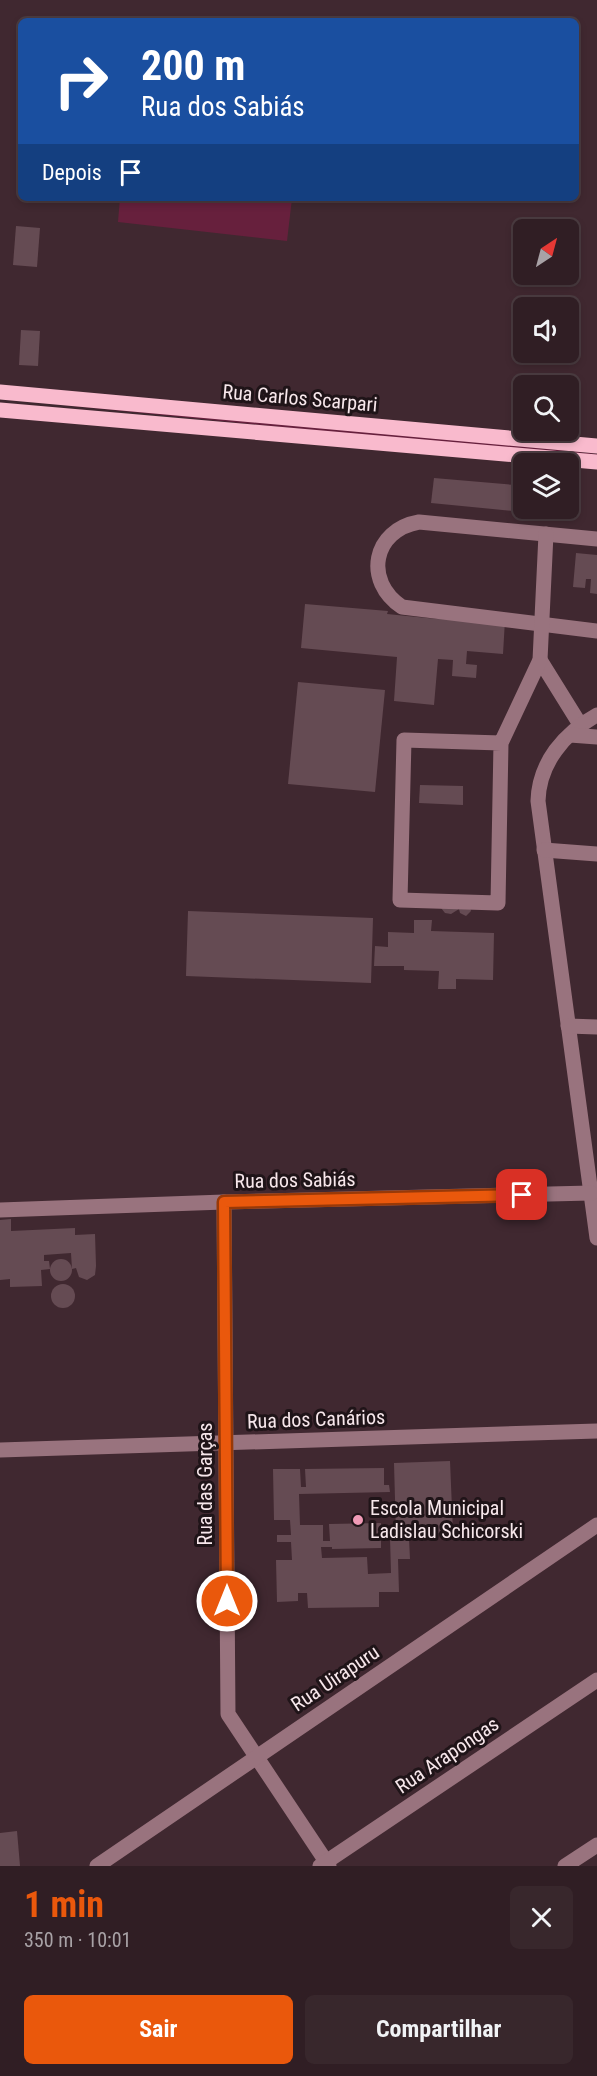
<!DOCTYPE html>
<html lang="pt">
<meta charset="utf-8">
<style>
body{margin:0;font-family:"Roboto Condensed",sans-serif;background:#38272c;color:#f1f3f6;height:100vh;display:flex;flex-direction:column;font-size:22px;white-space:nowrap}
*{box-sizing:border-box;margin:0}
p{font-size:20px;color:#a8a2a6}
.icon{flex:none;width:33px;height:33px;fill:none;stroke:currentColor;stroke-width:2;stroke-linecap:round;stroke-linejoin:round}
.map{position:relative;height:1866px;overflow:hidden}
.side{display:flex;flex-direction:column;background:#301e24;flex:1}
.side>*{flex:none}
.top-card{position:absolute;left:18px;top:18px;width:561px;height:183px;border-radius:9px;box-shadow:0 3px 9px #0003,0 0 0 2px #4b3c41;background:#1a4fa0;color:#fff;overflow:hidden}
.needle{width:39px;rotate:36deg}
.buttons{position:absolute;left:513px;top:219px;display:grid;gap:12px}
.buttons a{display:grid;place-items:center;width:66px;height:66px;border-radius:9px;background:#301e24;box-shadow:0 3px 9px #0003,0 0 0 2px #4b3c41;font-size:30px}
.pin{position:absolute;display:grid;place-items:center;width:51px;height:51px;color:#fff;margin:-26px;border-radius:12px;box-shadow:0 3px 9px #0006}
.me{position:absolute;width:66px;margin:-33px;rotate:0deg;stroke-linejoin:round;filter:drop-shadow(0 0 4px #0008)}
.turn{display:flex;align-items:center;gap:21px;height:126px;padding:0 24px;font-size:27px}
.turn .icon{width:78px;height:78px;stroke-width:2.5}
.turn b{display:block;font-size:42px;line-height:51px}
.then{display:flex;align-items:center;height:57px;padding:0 24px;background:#0003;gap:12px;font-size:22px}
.round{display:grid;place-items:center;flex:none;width:63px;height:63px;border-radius:9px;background:#38272c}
.head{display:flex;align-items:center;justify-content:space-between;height:102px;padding:0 24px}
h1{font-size:36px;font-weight:700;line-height:45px;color:#ea580c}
.button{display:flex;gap:12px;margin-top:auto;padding:12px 24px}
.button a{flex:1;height:69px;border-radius:9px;background:#ea580c;color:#fff;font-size:24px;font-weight:700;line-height:69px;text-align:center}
.button a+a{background:#38272c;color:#f1f3f6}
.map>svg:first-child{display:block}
.green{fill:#67203d}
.building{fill:#654b53}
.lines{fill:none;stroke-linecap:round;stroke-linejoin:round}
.minor{stroke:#99737e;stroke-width:15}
.major{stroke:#f9bacd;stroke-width:15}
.route-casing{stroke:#983908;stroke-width:15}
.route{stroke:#ea580c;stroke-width:10}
.poi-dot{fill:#f09ab6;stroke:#1f1418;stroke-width:2}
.labels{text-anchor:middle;stroke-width:6;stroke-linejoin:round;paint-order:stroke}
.street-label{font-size:20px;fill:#f7e7eb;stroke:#1f1418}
.poi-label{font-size:20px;fill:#f7e7eb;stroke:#1f1418;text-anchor:start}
</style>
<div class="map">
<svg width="597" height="1866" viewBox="0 0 597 1866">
<rect width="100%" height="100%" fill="#402830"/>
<g class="green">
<polygon points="120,198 292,198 287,241 118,222"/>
<polygon points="14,395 597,454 597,459 14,400"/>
</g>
<g class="building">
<polygon points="16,226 40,228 37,267 13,265"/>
<polygon points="21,330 40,331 38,366 19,365"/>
<polygon points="434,478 515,485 513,511 431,503"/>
<polygon points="576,553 597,555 597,594 590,593 591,579 586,579 585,588 573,587"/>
<polygon points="305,604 388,611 387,614 437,619 505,620 503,654 467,651 466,664 477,665 476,678 452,676 453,660 438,659 434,705 394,701 397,657 301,648"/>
<polygon points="298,682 385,690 375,792 288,784"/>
<polygon points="420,785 463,786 463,805 419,803"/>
<polygon points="470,907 471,911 466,916 460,913 459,909 451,914 445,913 441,908"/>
<polygon points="188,911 373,918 371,983 186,976"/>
<polygon points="414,920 432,920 431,931 494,933 493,980 456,979 456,989 438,989 439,971 404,970 404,966 374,966 375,946 388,947 388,932 414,933"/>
<polygon points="11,1219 11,1231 75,1228 75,1235 95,1234 96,1266 95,1275 87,1280 79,1277 76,1268 72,1269 71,1253 44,1255 44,1261 49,1261 50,1269 41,1270 42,1286 10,1287 10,1279 0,1280 0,1220"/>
<circle cx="61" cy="1270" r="11"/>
<circle cx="63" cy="1296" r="12"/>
<polygon points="450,1461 453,1533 396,1534 394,1463"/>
<polygon points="384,1468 384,1485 389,1485 390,1492 299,1494 300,1525 323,1525 323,1541 330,1541 329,1524 381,1523 381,1548 332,1549 332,1547 321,1547 322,1558 367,1557 368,1574 391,1573 390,1538 409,1538 410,1559 398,1559 399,1592 379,1592 379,1607 308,1608 307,1593 298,1593 298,1601 277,1602 276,1560 292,1560 291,1542 277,1542 277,1535 291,1535 290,1520 274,1520 273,1469 300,1469 301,1487 306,1487 305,1469"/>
<polygon points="17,1831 20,1866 0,1866 0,1833"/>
</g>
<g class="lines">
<g class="minor">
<path d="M597,539l-178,-17c-46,8 -56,59 -17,85l195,24"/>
<polyline points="540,660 581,726"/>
<path d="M597,715c-33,18 -58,48 -59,86l59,437"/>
<polyline points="570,735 597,737"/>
<polyline points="501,743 404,740 400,900 498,903 501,743 540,660 546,534"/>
<polyline points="544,850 597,854"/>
<polyline points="568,1026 597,1027"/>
<polyline points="224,1202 228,1714 329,1866"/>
<polyline points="0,1210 224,1202 591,1193"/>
<polyline points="0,1450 597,1431"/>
<polyline points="97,1866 597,1525"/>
<polyline points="320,1866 597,1680"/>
<polyline points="565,1866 597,1845"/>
</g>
<g class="major">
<polyline points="0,392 597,446"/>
<polyline points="0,410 597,462"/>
</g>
</g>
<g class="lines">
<defs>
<polyline id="route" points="227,1601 224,1202 522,1195"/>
</defs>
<use href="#route" class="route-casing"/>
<use href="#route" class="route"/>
</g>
<circle class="poi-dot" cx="358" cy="1520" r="6"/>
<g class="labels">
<g class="street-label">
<text transform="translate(300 398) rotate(5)" y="7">Rua Carlos Scarpari</text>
<text transform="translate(295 1180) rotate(-1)" y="7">Rua dos Sabiás</text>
<text transform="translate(316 1419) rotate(-2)" y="7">Rua dos Canários</text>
<text transform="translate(205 1484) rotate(-90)" y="7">Rua das Garças</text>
<text transform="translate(335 1678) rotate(-34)" y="7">Rua Uirapuru</text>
<text transform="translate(447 1755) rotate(-34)" y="7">Rua Arapongas</text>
</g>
<g class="poi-label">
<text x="370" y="1515">Escola Municipal<tspan x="370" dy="23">Ladislau Schicorski</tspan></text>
</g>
</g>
</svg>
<div class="buttons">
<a><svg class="needle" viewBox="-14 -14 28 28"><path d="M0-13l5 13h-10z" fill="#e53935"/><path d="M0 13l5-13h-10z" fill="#a8a2a6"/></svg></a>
<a><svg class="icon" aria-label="sound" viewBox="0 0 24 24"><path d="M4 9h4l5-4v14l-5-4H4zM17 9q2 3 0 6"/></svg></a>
<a><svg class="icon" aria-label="search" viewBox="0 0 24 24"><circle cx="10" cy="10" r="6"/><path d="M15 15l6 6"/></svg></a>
<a><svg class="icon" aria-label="layers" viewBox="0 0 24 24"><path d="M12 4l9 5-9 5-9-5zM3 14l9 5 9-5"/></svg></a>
</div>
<div class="pin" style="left:522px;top:1195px;background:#d93025"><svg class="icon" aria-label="arrive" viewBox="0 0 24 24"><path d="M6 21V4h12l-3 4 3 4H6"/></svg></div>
<svg class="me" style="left:227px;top:1601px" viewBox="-20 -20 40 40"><circle r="17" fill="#ea580c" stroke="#fff" stroke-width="3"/><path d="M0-11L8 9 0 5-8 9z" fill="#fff"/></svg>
<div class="top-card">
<div class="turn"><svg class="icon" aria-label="right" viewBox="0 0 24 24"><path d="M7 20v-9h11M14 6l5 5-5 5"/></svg><div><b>200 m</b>Rua dos Sabiás</div></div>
<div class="then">Depois<svg class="icon" aria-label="arrive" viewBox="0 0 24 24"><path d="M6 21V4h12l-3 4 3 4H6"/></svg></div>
</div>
</div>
<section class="side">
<div class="head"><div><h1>1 min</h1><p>350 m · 10:01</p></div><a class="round"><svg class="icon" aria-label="close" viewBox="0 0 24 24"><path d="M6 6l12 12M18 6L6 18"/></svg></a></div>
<div class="button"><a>Sair</a><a>Compartilhar</a></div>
</section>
